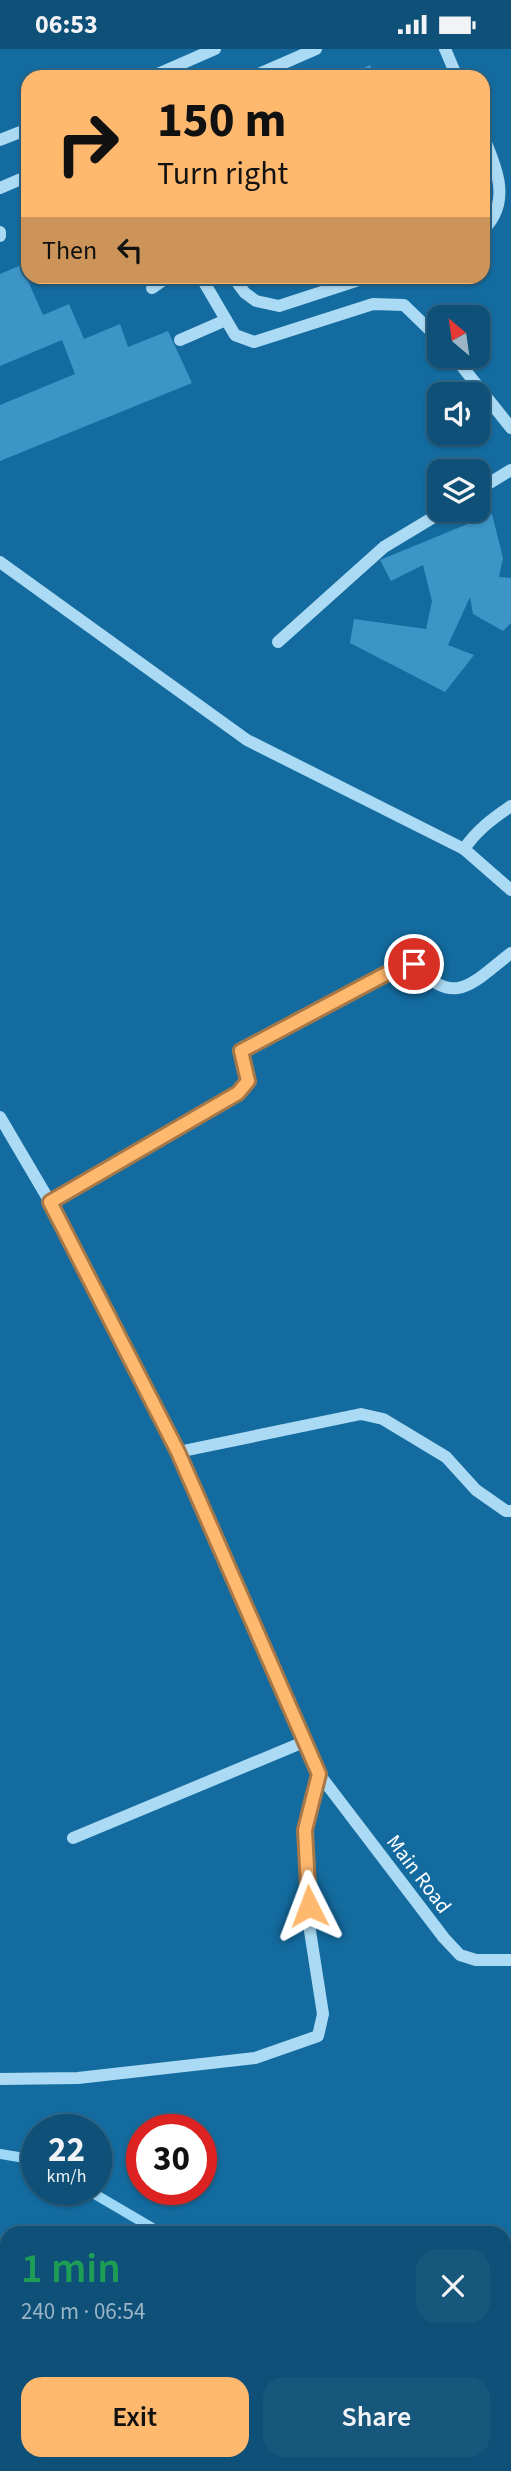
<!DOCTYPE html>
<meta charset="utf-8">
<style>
body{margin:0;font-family:"Source Sans 3",sans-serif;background:#17577c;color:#f1f3f6;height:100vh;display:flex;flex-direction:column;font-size:26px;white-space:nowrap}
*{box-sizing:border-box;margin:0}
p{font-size:23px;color:#9bb5c6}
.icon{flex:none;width:38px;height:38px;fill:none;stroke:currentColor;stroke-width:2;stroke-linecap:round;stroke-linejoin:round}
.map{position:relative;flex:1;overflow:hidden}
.panel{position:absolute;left:0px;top:2177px;width:511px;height:245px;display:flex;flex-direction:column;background:#0e5077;border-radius:21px 21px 0 0;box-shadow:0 2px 5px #0004,0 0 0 2px #2e6789}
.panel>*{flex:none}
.banner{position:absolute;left:21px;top:21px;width:469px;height:214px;border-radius:21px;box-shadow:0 2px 5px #0004,0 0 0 2px #2e6789;background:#ffb96e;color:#111;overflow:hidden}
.needle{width:46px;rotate:331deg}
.tools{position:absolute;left:427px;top:256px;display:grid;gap:14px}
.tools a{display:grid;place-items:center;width:63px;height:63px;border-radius:14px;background:#0e5077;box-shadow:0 2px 5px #0004,0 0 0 2px #2e6789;font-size:35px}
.speed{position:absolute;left:21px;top:2065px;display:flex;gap:14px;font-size:35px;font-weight:700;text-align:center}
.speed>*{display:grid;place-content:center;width:91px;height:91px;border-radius:50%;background:#0e5077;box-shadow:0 2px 5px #0004,0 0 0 2px #2e6789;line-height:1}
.speed small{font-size:18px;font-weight:400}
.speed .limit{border:10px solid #d22;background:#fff;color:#111}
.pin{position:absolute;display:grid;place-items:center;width:60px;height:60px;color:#fff;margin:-30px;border:4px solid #fff;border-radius:50%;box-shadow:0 2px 7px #0007}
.me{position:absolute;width:77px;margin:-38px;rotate:357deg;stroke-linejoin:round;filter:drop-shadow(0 0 5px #0008)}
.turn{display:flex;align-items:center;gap:24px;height:147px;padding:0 21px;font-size:32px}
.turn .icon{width:91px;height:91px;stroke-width:2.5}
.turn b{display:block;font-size:49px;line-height:60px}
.then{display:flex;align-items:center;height:66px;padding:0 21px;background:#0003;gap:14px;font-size:26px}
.round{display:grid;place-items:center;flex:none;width:74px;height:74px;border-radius:21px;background:#17577c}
.head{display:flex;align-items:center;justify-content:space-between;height:119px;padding:0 21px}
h1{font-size:42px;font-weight:600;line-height:52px;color:#1e9e55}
.primary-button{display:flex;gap:14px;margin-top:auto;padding:14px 21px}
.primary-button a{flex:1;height:80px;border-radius:21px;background:#ffb96e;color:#111;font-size:28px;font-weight:600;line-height:80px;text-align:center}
.primary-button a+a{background:#17577c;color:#f1f3f6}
.status{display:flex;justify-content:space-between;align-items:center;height:49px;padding:0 35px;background:#0e5077;direction:ltr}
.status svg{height:19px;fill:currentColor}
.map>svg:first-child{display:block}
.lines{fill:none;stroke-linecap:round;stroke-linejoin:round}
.stream{stroke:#9dd8f7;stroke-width:10}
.building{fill:#3c95c6}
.minor{stroke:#abdaf4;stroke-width:12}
.route-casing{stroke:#a67848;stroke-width:18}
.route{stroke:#ffb96e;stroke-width:12}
.labels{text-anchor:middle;stroke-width:5;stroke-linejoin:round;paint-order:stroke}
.street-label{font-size:21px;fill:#fff;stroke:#136b9f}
</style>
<div class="status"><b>06:53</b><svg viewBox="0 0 49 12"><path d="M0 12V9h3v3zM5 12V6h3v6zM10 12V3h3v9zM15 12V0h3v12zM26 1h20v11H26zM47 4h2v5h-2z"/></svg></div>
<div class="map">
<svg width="511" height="2422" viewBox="0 0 511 2422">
<rect width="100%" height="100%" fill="#136b9f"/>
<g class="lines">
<g class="stream">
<polyline points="0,2105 37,2111"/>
<polyline points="86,2140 161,2184"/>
<polyline points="410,2415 416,2422"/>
</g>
</g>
<g class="building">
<polygon points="370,16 376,28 344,28"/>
<polygon points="21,216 43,266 69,255 84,290 120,275 128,298 168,282 192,334 0,412 0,356 75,325 62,291 0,317 0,225"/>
<polygon points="492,465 503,509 499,528 511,529 511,574 503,582 473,565 470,548 448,596 474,606 445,643 350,594 354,570 426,580 432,552 423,516 391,532 380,511"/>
</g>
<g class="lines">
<g class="minor">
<polyline points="445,0 457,28"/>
<polyline points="151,28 215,0"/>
<polyline points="252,28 316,0"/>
<path d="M483,87c15,34 28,67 0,94"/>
<polyline points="0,91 28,80"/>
<polyline points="0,139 28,127"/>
<polyline points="0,183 0,187"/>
<polyline points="201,228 235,286 254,293 373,255 404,256 439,290"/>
<polyline points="233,228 245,244 256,252 279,257 368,228"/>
<polyline points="152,239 162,232 160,228"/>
<polyline points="180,291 226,271"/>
<polyline points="453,306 511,379"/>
<polyline points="478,441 511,421"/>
<polyline points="0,513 247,691 464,800 511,841"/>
<polyline points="278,593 384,498 447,460"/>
<path d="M464,800c13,-19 28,-30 47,-43"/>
<polyline points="0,1068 50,1153 178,1403 319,1725 305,1781 310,1882 323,1965 318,1987 255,2009 78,2029 0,2030"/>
<path d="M50,1153l188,-109 10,-12 -5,-15 -2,-15 158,-84 15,-3c41,46 59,18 97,-11"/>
<polyline points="178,1403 361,1365 383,1370 446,1408 476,1441 506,1462 511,1462"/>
<polyline points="319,1725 444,1889 460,1906 476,1911 511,1911"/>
<polyline points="73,1789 306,1692"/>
<polyline points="504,2401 511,2395"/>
<polyline points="477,2422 486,2415"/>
</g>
</g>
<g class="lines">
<defs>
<polyline id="route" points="309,1857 305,1781 319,1725 178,1403 50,1153 238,1044 248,1032 241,1002 399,918 414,915"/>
</defs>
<use href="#route" class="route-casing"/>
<use href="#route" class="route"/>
</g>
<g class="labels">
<g class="street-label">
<text transform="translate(419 1825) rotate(53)" y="7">Main Road</text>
</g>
</g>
</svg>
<div class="tools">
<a><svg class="needle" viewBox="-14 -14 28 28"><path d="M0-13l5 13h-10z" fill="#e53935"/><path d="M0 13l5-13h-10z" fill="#9bb5c6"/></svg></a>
<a><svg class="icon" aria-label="sound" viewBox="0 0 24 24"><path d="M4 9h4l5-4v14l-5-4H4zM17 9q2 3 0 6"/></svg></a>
<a><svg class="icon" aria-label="layers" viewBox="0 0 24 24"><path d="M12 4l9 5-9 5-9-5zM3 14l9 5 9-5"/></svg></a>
</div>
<div class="speed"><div>22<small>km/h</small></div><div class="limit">30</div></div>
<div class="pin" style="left:414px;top:915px;background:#d93025"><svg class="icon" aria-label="arrive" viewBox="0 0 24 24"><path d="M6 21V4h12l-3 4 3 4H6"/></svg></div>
<svg class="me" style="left:309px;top:1857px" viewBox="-20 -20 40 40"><path d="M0-17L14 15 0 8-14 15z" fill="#ffb96e" stroke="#fff" stroke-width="4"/></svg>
<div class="banner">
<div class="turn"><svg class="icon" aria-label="right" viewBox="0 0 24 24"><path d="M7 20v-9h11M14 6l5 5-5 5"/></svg><div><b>150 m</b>Turn right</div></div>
<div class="then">Then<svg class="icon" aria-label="left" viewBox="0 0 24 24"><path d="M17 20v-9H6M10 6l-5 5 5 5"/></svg></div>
</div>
<section class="panel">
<div class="head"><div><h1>1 min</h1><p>240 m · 06:54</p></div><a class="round"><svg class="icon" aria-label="close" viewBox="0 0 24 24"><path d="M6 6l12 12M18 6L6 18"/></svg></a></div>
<div class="primary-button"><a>Exit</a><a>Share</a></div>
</section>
</div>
